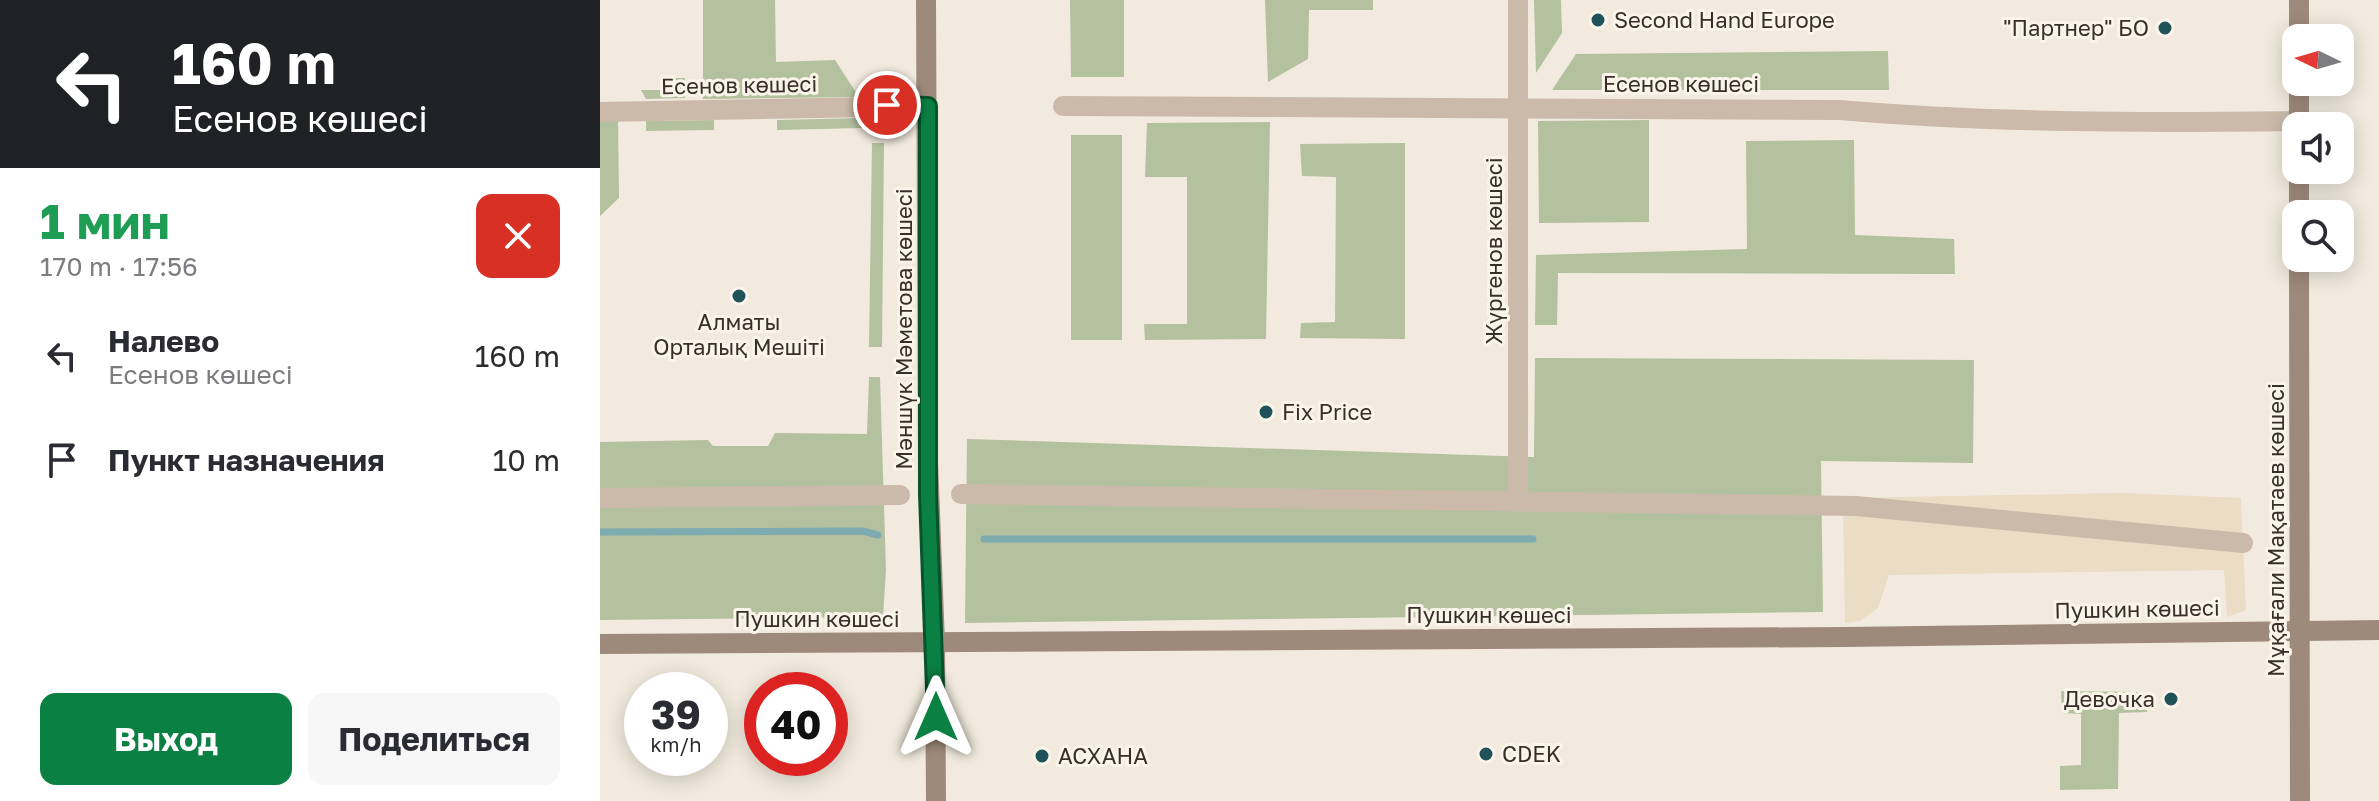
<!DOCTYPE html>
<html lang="ru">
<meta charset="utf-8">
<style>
body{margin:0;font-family:"Golos Text",sans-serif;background:#f7f7f7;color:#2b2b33;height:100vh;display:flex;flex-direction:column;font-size:30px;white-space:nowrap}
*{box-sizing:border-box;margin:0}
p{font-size:26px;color:#7c7c81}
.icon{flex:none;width:44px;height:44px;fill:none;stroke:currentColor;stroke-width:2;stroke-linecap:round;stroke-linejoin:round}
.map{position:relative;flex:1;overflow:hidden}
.drawer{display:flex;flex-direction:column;background:#fff;width:600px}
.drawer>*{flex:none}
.hud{background:#202124;color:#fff;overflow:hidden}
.needle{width:52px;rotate:275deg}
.controls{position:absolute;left:1682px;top:24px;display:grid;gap:16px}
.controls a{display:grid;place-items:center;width:72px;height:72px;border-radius:16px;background:#fff;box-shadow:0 4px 20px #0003;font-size:40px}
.speed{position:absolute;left:24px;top:672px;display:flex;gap:16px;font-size:40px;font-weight:700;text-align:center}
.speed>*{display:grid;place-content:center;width:104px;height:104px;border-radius:50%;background:#fff;box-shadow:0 4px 20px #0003;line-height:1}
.speed small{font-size:20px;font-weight:400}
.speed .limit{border:12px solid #d22;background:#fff;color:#111}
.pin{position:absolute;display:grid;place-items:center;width:68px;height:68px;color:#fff;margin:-34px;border:4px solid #fff;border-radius:50%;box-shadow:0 2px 8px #0007}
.me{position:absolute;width:88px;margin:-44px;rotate:0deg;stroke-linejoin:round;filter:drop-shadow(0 0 6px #0008)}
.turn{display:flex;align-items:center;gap:28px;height:168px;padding:0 40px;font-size:36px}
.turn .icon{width:104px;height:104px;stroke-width:2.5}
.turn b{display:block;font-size:56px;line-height:68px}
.round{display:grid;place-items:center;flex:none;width:84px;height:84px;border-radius:16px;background:#f7f7f7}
.head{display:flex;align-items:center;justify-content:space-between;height:136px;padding:0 40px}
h1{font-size:48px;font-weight:700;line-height:60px;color:#1e9e55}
.action{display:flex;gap:16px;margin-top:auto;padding:16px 40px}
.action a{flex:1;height:92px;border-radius:16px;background:#0b8043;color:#fff;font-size:32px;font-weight:700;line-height:92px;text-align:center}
.action a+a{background:#f7f7f7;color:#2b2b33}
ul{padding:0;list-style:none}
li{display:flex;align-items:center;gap:24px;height:104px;padding:0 40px}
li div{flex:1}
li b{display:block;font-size:30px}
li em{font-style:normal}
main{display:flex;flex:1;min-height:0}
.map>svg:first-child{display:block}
.green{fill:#b4c19e}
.plaza{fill:#eadcc5}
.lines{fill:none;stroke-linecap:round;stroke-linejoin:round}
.stream{stroke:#7dabaf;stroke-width:7}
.street{stroke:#cbbaaa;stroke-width:20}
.secondary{stroke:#9e8a7b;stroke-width:20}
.route-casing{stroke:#07532c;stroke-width:20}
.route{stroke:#0b8043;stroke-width:14}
.poi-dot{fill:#1f5259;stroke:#faf4ea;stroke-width:3}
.labels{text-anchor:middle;stroke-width:6;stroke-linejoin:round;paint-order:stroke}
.poi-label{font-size:22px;fill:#382f29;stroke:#faf4ea;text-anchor:start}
.street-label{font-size:22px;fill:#382f29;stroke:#faf4ea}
</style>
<main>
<section class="drawer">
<div class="hud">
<div class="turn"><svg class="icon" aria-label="left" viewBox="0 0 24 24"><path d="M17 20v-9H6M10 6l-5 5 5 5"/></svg><div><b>160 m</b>Есенов көшесі</div></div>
</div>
<div class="head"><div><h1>1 мин</h1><p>170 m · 17:56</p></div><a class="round" style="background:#d93025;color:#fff"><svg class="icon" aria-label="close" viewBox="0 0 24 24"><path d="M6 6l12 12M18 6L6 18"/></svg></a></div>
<ul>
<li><svg class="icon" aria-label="left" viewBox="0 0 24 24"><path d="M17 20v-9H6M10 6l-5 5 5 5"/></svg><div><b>Налево</b><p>Есенов көшесі</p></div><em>160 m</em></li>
<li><svg class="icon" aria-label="arrive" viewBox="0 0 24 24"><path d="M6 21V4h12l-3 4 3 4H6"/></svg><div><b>Пункт назначения</b></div><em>10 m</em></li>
</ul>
<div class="action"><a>Выход</a><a>Поделиться</a></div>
</section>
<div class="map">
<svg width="1779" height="801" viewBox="0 0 1779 801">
<rect width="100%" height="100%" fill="#f2eade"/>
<g class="green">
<polygon points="103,0 175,0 176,62 235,60 259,97 103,99"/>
<polygon points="470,0 524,0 524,77 471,77"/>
<polygon points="665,0 773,0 773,10 709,10 708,59 668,82"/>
<polygon points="934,0 961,0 962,33 936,73"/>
<polygon points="1288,51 1289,90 952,90 976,54"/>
<polygon points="69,78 85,78 85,98 46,99 41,90 69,90"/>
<polygon points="262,118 262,128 177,130 177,120"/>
<polygon points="114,120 114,130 46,131 46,121"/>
<polygon points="1049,120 1049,222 939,223 938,121"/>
<polygon points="0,121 18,121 19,198 0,216"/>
<polygon points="670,122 666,339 545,340 544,324 587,324 587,177 545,177 547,123"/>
<rect x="471" y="135" width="51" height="205"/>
<polygon points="1254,140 1255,235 1354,239 1355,274 958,273 957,325 935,325 936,255 1147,249 1146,141"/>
<polygon points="272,143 284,143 282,347 269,347"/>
<polygon points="805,143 805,339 700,338 701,323 735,322 736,177 702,176 700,144"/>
<polygon points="935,358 1374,360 1373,463 1221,461 1223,612 365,623 367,439 934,457"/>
<polygon points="269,377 280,377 286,570 283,617 0,620 0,442 108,440 113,446 168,446 175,433 267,434"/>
<polygon points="1461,691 1537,692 1547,699 1547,712 1519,713 1518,789 1460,790 1460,766 1481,765 1481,714 1462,713"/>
</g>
<polygon class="plaza" points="1522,493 1641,498 1646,610 1627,617 1624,570 1289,575 1278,608 1260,621 1245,623 1243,506 1251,498"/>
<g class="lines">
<g class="stream">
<polyline points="0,532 263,531 278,535"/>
<polyline points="384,539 933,539"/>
</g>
<g class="street">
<polyline points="918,0 918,503"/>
<path d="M463,106l776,4c153,13 306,13 460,11"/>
<polyline points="0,112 328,106"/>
<polyline points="361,494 1256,506 1643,543"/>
<polyline points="0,498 300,495"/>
</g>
<g class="secondary">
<polyline points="326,0 328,461 335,643 336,801"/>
<polyline points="1699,0 1699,38"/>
<polyline points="1699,82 1699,126"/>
<polyline points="1699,170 1699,214"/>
<polyline points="1699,258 1700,801"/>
<polyline points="0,644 1245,637 1779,630"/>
</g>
</g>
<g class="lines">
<defs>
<polyline id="route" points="287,105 328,106 328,494 336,717"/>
</defs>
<use href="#route" class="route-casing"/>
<use href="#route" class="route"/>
</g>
<g class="poi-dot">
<circle cx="998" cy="20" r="8"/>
<circle cx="1565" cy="28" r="8"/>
<circle cx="139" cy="296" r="8"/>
<circle cx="666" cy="412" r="8"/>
<circle cx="1571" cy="699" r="8"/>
<circle cx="886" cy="754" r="8"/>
<circle cx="442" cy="756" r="8"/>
</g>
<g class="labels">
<g class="poi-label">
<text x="1014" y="28">Second Hand Europe</text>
<text x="1549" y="36" text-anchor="end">"Партнер" БО</text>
<text x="139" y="330" text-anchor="middle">Алматы<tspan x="139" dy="25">Орталық Мешіті</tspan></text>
<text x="682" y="420">Fix Price</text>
<text x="1555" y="707" text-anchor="end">Девочка</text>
<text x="902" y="762">CDEK</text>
<text x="458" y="764">ACXAHA</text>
</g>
<g class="street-label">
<text x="1081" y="92">Есенов көшесі</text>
<text transform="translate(139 85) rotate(-1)" y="8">Есенов көшесі</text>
<text transform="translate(894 251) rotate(-90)" y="8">Жүргенов көшесі</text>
<text transform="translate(304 329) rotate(-90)" y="8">Мәншүк Мәметова көшесі</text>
<text transform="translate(1676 530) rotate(-90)" y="8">Мұқағали Мақатаев көшесі</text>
<text transform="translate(1537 609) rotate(-1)" y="8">Пушкин көшесі</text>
<text x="889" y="623">Пушкин көшесі</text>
<text x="217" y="627">Пушкин көшесі</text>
</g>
</g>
</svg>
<div class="controls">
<a><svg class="needle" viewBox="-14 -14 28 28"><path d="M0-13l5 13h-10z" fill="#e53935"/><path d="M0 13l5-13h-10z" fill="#7c7c81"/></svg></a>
<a><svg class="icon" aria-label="sound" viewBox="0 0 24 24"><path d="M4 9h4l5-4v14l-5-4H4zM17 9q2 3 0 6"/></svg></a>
<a><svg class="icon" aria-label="search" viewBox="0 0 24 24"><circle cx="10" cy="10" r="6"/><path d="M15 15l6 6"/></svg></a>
</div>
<div class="speed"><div>39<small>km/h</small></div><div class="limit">40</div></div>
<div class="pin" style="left:287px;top:105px;background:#d93025"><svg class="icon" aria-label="arrive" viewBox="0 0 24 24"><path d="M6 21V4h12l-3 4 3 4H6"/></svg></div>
<svg class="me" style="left:336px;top:717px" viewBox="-20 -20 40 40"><path d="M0-17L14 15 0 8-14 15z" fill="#0b8043" stroke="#fff" stroke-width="4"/></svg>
</div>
</main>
